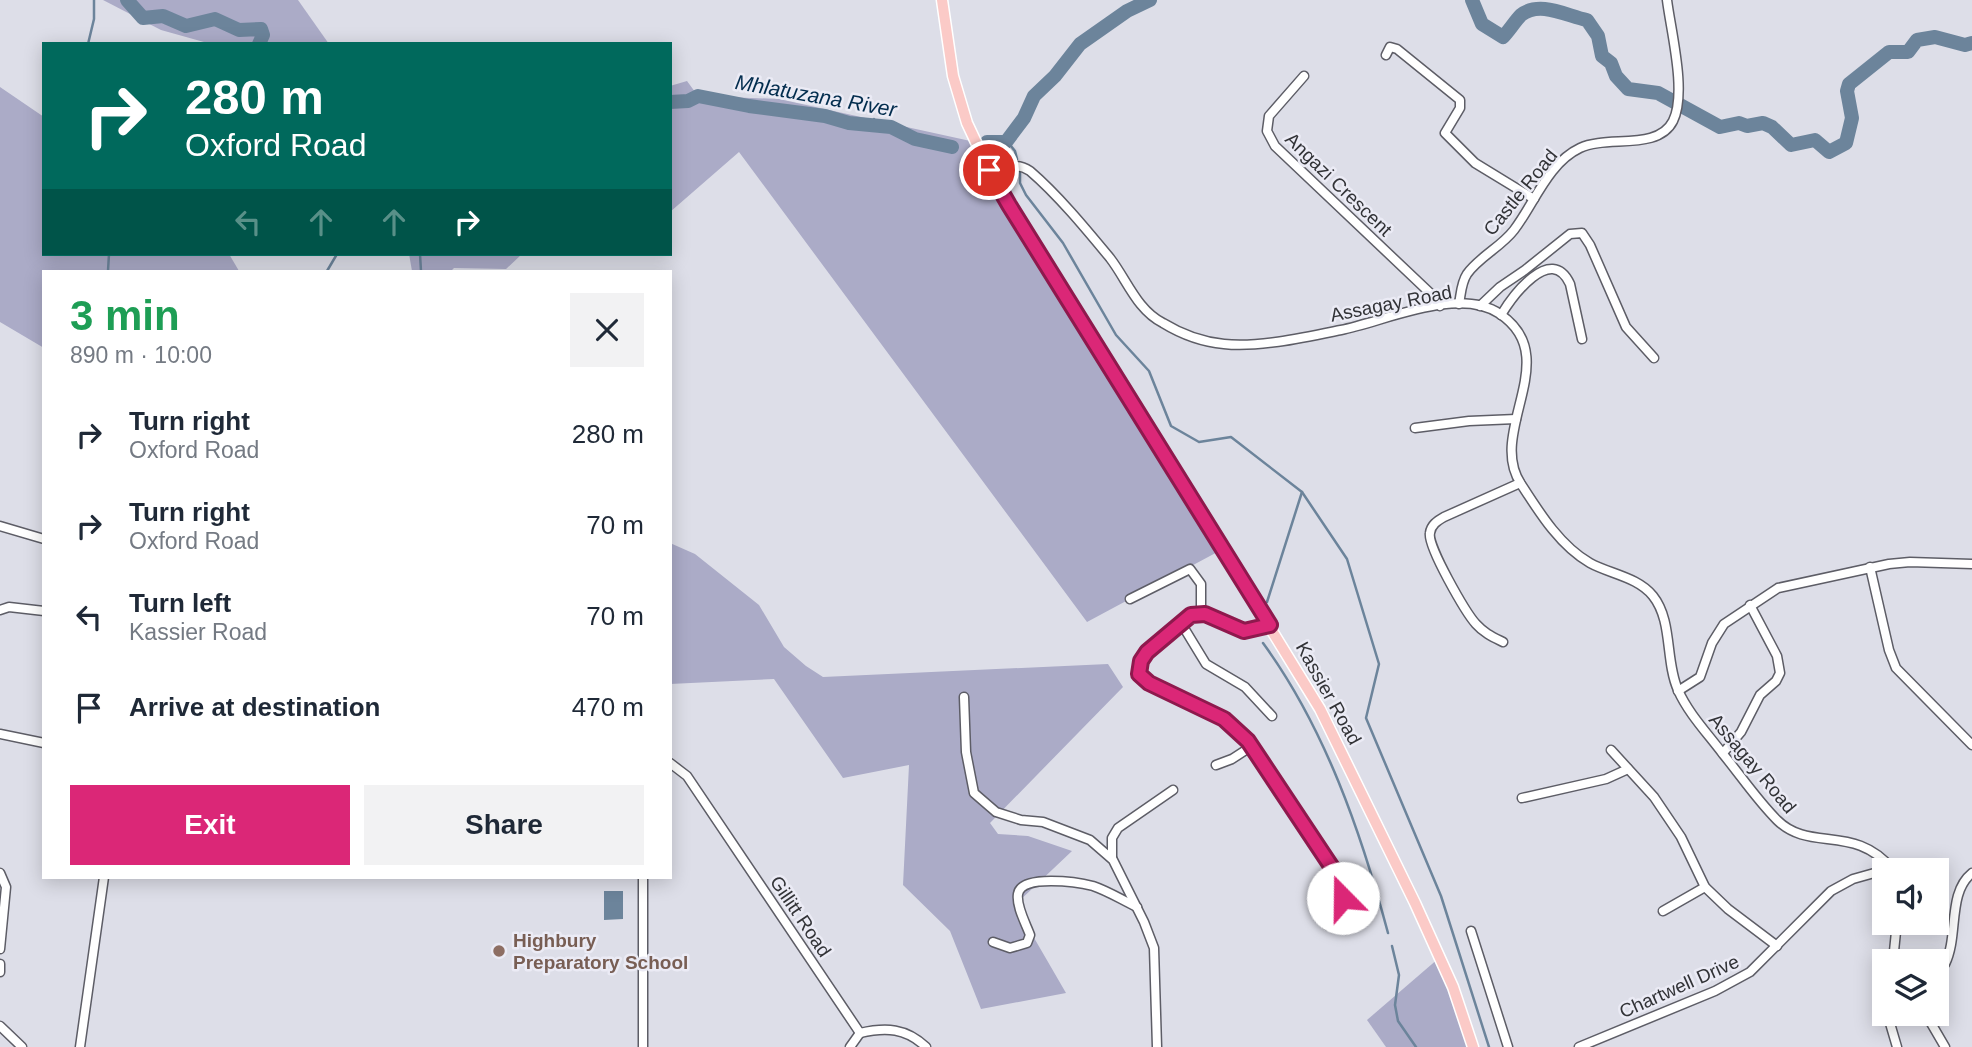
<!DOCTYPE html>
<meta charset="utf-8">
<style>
body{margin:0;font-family:Helvetica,sans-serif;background:#f2f2f3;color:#1f2937;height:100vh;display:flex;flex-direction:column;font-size:26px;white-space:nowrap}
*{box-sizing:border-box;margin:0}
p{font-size:23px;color:#747a83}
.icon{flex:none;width:38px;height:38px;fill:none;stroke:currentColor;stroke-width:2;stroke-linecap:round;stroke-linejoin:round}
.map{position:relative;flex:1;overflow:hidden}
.panel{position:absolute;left:42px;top:270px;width:630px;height:609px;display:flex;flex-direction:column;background:#fff;border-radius:0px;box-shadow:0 4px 18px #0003}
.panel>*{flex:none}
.top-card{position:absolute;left:42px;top:42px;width:630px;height:214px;border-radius:0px;box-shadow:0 4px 18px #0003;background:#00695c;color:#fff;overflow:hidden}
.tools{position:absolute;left:1872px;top:858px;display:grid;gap:14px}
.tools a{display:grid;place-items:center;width:77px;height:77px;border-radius:0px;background:#fff;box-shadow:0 4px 18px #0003;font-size:35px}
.pin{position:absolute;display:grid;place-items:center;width:60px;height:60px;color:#fff;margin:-30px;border:4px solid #fff;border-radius:50%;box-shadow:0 2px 7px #0007}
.me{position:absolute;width:77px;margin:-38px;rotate:338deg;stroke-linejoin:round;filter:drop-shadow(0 0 5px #0008)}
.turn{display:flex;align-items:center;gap:24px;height:147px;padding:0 28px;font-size:32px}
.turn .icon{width:91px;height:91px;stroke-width:2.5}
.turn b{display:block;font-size:49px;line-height:60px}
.lanes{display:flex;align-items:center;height:66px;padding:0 28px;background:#0003;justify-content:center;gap:35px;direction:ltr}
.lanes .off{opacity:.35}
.round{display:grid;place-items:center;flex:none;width:74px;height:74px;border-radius:0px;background:#f2f2f3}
.head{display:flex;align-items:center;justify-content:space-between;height:119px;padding:0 28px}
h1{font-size:42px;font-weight:800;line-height:52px;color:#1e9e55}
.action{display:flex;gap:14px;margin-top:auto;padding:14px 28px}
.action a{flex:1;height:80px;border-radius:0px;background:#db2777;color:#fff;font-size:28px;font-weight:800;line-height:80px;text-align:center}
.action a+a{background:#f2f2f3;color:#1f2937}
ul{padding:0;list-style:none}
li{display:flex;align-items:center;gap:21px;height:91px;padding:0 28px}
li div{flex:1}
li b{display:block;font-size:26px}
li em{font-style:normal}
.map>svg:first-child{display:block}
.green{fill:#ababc7}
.water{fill:#6c849b}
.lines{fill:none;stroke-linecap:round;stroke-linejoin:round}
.stream{stroke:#6c849b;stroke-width:2.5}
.river{stroke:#6c849b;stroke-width:14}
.minor-casing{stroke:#5d5d66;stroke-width:11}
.major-casing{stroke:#fff;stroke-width:13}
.minor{stroke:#fff;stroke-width:8}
.major{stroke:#fbcac7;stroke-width:10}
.route-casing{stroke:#8e194d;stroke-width:18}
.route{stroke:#db2777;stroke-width:12}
.education-dot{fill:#8d6e63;stroke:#ebebf5;stroke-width:2.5}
.labels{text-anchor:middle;stroke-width:5;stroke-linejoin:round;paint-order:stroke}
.street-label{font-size:19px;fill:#323337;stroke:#ebebf5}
.education-label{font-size:19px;font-weight:bold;fill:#785e54;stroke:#ebebf5;text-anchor:start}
.water-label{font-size:21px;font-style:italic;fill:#032d4e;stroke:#ebebf5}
</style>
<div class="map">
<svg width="1972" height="1047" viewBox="0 0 1972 1047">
<rect width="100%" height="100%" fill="#dddee8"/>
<g class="green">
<polygon points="103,0 298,0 329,44 211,44 161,30"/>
<polygon points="687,81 698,96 779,99 975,142 1223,549 1087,622 739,152 670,212 670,86"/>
<polygon points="0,87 44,117 44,254 229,254 239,271 44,271 44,348 0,322"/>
<polygon points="409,254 522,254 506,269 454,268 451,271 412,271"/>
<polygon points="670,543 695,554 759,605 784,647 806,666 823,677 1108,664 1123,687 990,823 998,834 1028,836 1072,851 1015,905 1066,993 981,1009 950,931 903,885 909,765 843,778 774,679 670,684"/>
<polygon points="1439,958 1473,1047 1386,1047 1367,1020"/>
</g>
<polygon class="water" points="604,891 623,891 623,919 604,920"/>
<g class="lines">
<g class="stream">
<polyline points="88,44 94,19 94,0"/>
<polyline points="873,126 874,119"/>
<polyline points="1007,141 1015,151 1017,159"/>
<polyline points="1020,173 1020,183 1026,195 1063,243 1116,335 1149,371 1171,426 1199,442 1231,437 1302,492 1347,559 1379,664 1366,718 1441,896 1489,1047"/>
<polyline points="420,254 421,271"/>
<polyline points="108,271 109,254"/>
<polyline points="327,271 337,254"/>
<polyline points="1267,602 1302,492"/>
<path d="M1263,643c62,85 98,189 125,290"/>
<polyline points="1392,946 1399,975 1395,1005 1398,1021 1416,1047"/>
</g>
<g class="river">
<polyline points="127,0 143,18 163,16 186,26 215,19 239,30 261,29 263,35 259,44"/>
<path d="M1472,0l10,24 21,13c6,-6 12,-16 18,-22 19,-15 46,1 66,5l11,16 4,20 9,7 5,13 12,13 30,4 62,34 19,-4 8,3 16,-3 9,4 19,18 24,-5 14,12 17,-9 6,-25 -5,-27 2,-7 40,-32h19l9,-12 18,-3 30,8 7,-2"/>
<polyline points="670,102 688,101 698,96 749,106 825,116 849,123 891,127 915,139 952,147"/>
<polyline points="987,142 1006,142 1024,118 1034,96 1055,76 1080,44 1127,11 1150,0"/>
</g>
<defs>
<g id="minor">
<polyline points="1386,55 1390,47 1397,49 1460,100 1460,108 1445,133 1475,163 1534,199"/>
<polyline points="1304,76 1269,116 1267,131 1275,146 1430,293 1440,306"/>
<path d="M989,170c15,-3 28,-8 41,1 28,24 56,58 80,87 17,22 27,52 53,65 18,11 40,19 61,21 34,4 83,-7 117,-14 45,-9 117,-44 159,-16 65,44 -14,118 21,170 18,28 39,62 69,79 20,11 48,14 63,33 20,25 12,65 25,94 10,23 30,44 45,64 18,22 34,46 54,66 33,33 78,3 116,50"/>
<path d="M1459,304c2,-10 2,-21 8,-30 12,-17 34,-27 47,-44 20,-26 34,-67 66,-82 27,-13 78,3 93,-27 14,-28 -2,-89 -6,-121"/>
<polyline points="1480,306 1500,287 1525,270 1570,234 1582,233 1590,245 1626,327 1654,358"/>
<path d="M1501,315c11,-18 50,-72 69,-31l12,55"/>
<polyline points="1415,428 1469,421 1516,419"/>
<polyline points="0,526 44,539"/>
<polyline points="1870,567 1889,650 1896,668 1972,745"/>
<polyline points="1130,599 1190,569 1201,584 1201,613"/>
<polyline points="0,610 9,607 44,611"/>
<polyline points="1181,623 1206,664 1245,687 1272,716"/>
<path d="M1270,625l-26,6 -39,-17 -14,1 -44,37 -6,9 -2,13 10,9 75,36 14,11 28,37 75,118c6,17 -3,27 -14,40"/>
<path d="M1503,642c-10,-5 -19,-9 -27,-18 -10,-11 -49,-78 -46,-91 1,-8 7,-12 14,-16l76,-34"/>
<polyline points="1678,691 1700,677 1712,643 1724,624 1778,588 1889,564 1910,562 1972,564"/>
<polyline points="964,697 966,752 974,793 996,812 1021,820 1043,822 1090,840 1113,860 1144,922 1154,948 1157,1047"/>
<polyline points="0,734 44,743"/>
<polyline points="1611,750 1654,797 1681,837 1705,887 1728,909 1777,946"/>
<polyline points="1723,753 1741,732 1760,695 1776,681 1780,673 1777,656 1750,605"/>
<polyline points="670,763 687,776 860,1033"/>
<polyline points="1216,765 1232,759 1252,746"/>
<polyline points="1522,798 1606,779 1628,769"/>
<polyline points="1112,858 1112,838 1118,828 1173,790"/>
<polyline points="0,873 6,887 0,949"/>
<polyline points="643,877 643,1047"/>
<polyline points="1663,911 1705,887"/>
<polyline points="1471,931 1508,1047"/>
<path d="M993,942l17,6 17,-5 3,-8c-4,-11 -14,-29 -12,-41 3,-20 60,-12 75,-8 15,5 29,14 44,21"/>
<polyline points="1893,961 1897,922"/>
<polyline points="0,964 0,972"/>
<path d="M1945,964c14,-28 2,-71 27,-91"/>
<polyline points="1887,1013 1897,1047"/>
<polyline points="1931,1023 1945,1047"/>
<polyline points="0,1026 22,1047"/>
<path d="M860,1033c26,-6 46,-5 66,14"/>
<polyline points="80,1047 104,877"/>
<polyline points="850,1047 860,1033"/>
<polyline points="1579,1047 1715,991 1750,972 1831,891 1853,879 1885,870"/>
</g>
<polyline id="major" points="942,0 953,76 967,123 989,170 1320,709 1415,903 1453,987 1473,1047"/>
</defs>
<use href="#minor" class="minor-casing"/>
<use href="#major" class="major-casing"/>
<use href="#minor" class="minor"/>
<use href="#major" class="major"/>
</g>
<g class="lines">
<defs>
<polyline id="route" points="989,170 1009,205 1270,625 1244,631 1205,614 1191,615 1147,652 1141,661 1139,674 1149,683 1224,719 1248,741 1335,872 1343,891 1343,898"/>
</defs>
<use href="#route" class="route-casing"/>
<use href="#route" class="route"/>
</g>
<circle class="education-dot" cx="499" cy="951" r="7"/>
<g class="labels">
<g class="street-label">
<text transform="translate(1339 184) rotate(44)" y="7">Angazi Crescent</text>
<text transform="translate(1520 192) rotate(-51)" y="7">Castle Road</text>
<text transform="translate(1391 303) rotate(-11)" y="7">Assagay Road</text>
<text transform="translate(1329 693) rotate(61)" y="7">Kassier Road</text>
<text transform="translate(1753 763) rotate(50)" y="7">Assagay Road</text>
<text transform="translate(801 916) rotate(56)" y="7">Gillitt Road</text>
<text transform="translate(1679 986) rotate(-24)" y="7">Chartwell Drive</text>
</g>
<g class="education-label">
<text x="513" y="947">Highbury<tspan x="513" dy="22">Preparatory School</tspan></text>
</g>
<g class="water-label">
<text transform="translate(816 96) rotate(10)" y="7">Mhlatuzana River</text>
</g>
</g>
</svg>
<div class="tools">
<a><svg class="icon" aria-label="sound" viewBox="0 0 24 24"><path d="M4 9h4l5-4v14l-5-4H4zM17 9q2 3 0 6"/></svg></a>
<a><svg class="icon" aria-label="layers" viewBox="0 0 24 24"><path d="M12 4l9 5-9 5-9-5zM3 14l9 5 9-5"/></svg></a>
</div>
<div class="pin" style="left:989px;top:170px;background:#d93025"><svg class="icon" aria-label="arrive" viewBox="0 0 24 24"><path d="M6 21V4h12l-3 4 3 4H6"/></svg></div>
<svg class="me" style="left:1343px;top:898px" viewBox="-20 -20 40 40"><circle r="19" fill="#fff"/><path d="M0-13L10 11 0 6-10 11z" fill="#db2777"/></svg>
<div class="top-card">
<div class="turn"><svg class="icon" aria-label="right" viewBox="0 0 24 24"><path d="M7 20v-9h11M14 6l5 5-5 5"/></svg><div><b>280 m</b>Oxford Road</div></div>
<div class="lanes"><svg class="icon off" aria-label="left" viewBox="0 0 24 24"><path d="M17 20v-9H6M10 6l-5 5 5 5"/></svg><svg class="icon off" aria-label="ahead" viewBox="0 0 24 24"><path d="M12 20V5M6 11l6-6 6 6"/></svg><svg class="icon off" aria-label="ahead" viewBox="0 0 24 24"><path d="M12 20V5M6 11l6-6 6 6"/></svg><svg class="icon" aria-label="right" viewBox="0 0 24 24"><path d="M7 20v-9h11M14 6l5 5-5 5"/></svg></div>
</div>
<section class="panel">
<div class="head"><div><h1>3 min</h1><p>890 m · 10:00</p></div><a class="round"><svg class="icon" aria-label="close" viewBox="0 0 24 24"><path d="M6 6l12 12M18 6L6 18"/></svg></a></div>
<ul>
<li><svg class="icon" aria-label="right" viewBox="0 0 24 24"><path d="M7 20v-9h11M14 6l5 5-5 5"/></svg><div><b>Turn right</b><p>Oxford Road</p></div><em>280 m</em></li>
<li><svg class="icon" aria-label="right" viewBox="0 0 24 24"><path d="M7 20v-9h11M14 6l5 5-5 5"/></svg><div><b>Turn right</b><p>Oxford Road</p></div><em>70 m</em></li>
<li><svg class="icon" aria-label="left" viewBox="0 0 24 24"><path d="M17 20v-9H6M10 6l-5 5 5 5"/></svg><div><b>Turn left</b><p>Kassier Road</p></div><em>70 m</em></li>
<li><svg class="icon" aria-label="arrive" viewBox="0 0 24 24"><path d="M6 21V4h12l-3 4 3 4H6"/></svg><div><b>Arrive at destination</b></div><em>470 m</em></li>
</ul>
<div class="action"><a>Exit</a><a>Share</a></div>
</section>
</div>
